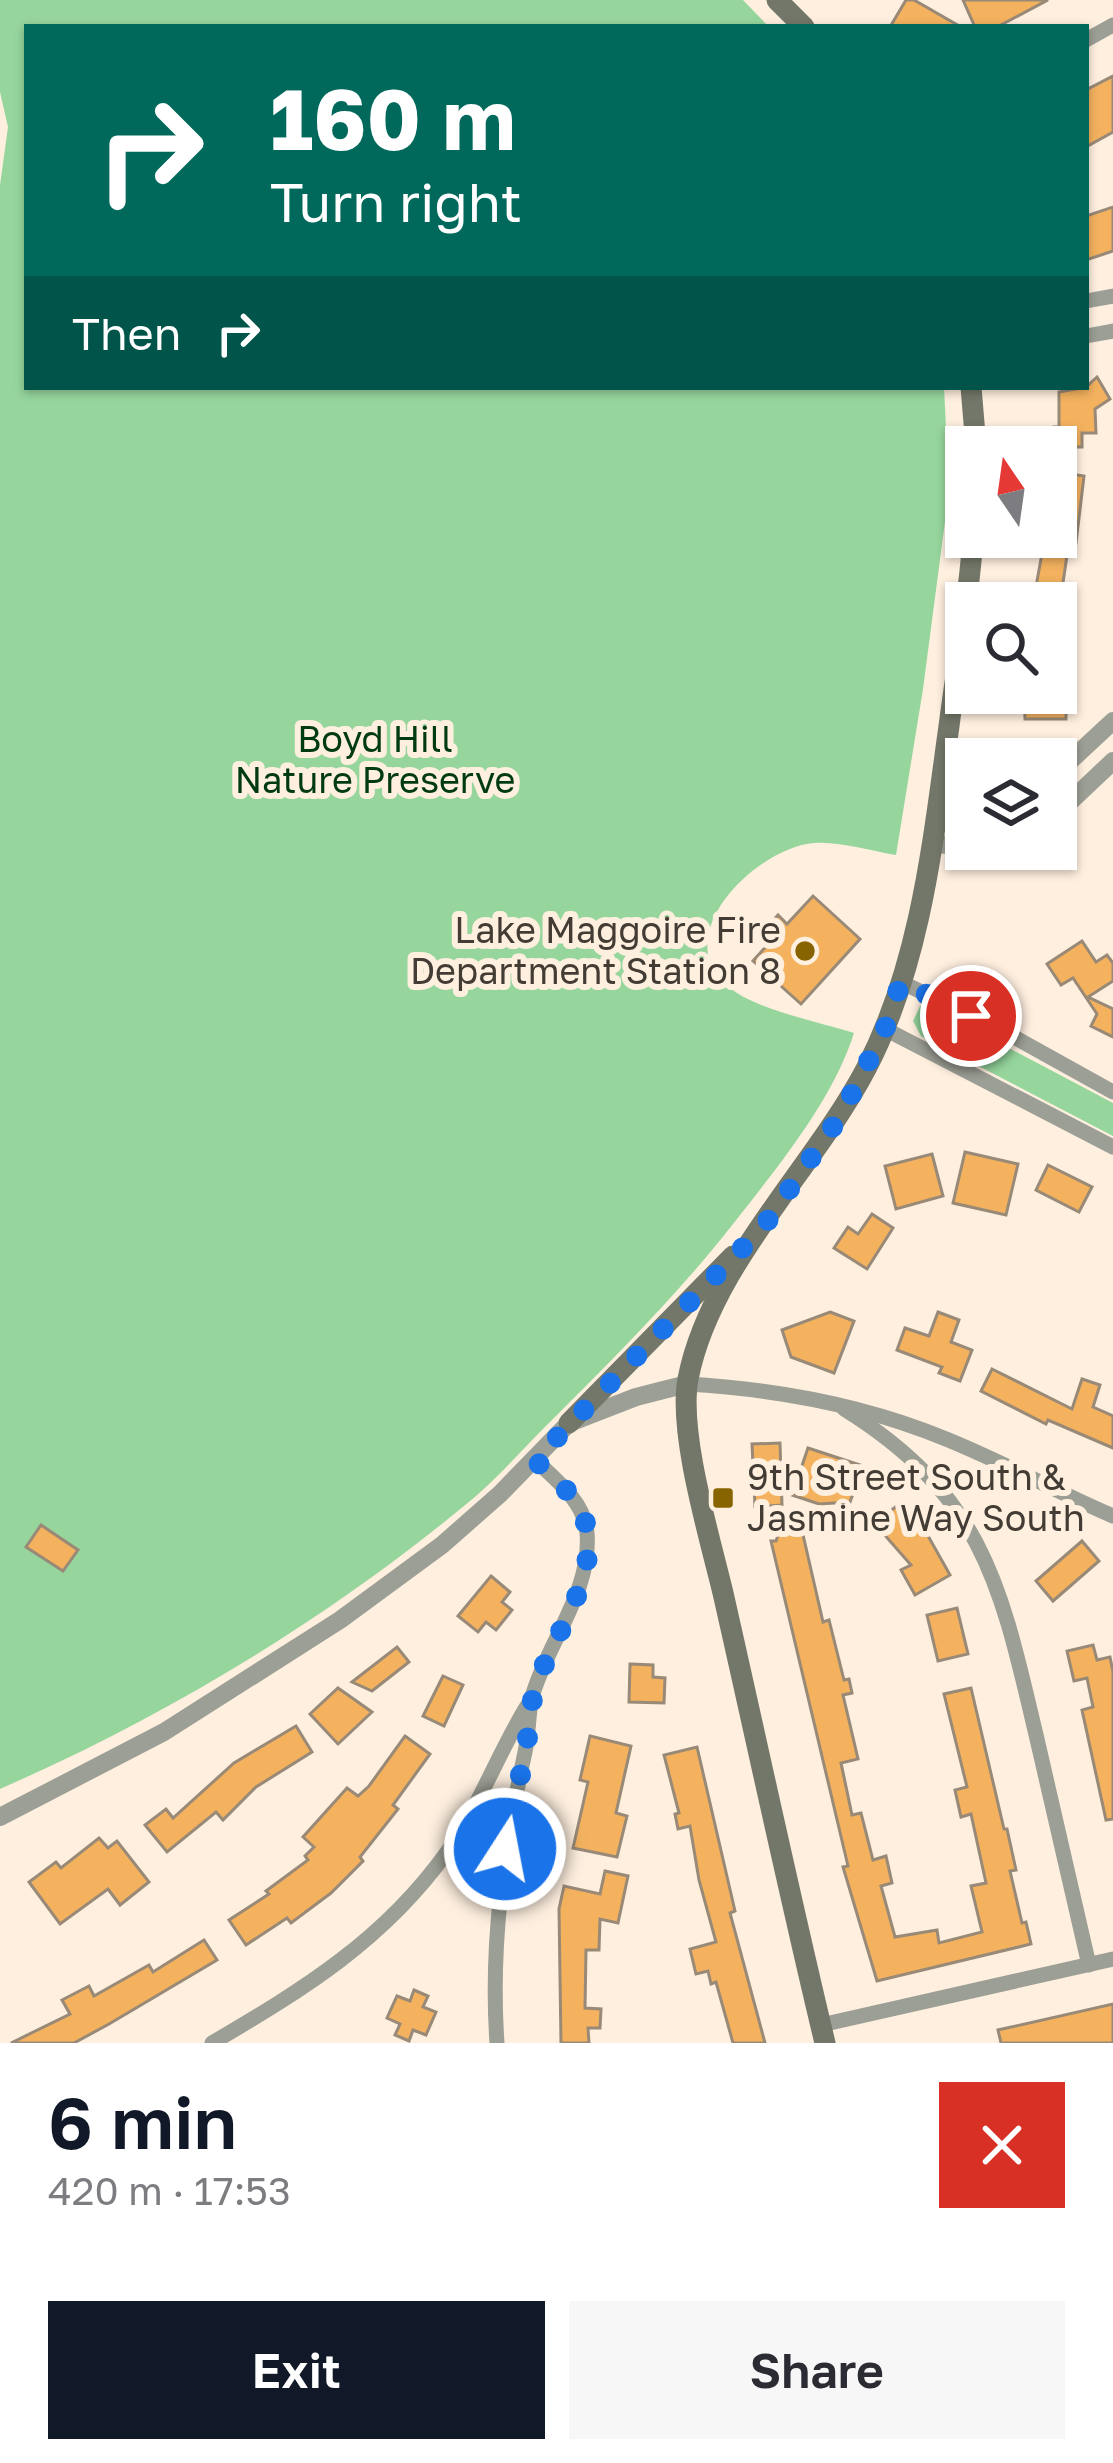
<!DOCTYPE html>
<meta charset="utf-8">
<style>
body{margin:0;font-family:"Golos Text",sans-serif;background:#f7f7f7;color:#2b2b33;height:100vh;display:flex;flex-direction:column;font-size:45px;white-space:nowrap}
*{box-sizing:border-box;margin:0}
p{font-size:39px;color:#7c7c81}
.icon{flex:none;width:66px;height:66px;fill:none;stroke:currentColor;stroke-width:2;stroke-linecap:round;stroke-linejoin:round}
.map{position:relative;height:2043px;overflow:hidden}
.sheet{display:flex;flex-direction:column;background:#fff;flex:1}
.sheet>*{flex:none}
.hud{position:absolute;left:24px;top:24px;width:1065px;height:366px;border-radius:0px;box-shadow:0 3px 9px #0004;background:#00695c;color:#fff;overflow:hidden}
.needle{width:78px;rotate:347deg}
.controls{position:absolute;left:945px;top:426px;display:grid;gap:24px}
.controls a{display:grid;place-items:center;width:132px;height:132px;border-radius:0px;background:#fff;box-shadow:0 3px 9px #0004;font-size:60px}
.pin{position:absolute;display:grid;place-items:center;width:102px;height:102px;color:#fff;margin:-51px;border:6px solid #fff;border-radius:50%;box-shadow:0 3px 12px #0007}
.me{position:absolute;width:132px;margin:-66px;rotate:11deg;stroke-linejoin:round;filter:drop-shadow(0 0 9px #0008)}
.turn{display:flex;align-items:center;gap:42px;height:252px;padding:0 48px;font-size:54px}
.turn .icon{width:156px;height:156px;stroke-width:2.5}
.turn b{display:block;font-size:84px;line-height:102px}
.then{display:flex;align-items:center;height:114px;padding:0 48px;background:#0003;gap:24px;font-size:45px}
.round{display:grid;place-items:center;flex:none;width:126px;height:126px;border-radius:0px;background:#f7f7f7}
.head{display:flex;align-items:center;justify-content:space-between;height:204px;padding:0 48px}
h1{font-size:72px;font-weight:600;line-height:90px;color:#111827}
.button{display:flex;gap:24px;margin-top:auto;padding:24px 48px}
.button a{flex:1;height:138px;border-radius:0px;background:#111827;color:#fff;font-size:48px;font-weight:600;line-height:138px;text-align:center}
.button a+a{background:#f7f7f7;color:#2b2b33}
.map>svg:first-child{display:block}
.green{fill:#96d69d}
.building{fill:#f4b25f;stroke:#998977;stroke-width:3}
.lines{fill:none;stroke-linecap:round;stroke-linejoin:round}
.minor{stroke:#9c9f95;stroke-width:15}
.tertiary{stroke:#9c9f95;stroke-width:18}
.secondary{stroke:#737769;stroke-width:21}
.route{stroke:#1a73e8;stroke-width:21;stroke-dasharray:0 37.8}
.poi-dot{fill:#886400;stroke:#feefdf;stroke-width:4.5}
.labels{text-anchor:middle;stroke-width:12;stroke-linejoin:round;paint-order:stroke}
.park-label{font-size:36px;fill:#003b0f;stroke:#feefdf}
.poi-label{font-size:36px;fill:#433c34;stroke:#feefdf;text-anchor:end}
</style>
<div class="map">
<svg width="1113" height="2043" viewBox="0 0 1113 2043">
<rect width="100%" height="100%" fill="#feefdf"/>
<g class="green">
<path d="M0,0h743l26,27h-742v360h917l5,104 -26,198 -27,166c-25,-4 -57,-14 -82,-12 -55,4 -145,89 -89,141 28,26 92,37 129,49 -21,67 -77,135 -121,191 -54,69 -116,131 -178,193 -30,29 -58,63 -91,89 -141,116 -298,210 -464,283v-1604l8,-58 -8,-35z"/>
<polygon points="920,1006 929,1006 1113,1103 1113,1136 921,1036 913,1021"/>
</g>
<g class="building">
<polygon points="906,0 914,0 961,27 890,27"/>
<polygon points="963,0 1048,0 997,27 975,27"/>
<polygon points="1113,76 1113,132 1086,147 1086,90"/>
<polygon points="1113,207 1113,251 1086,260 1086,216"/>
<polygon points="1097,377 1110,399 1095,409 1096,433 1082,433 1082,447 1054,447 1054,427 1059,427 1059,392 1086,387"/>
<polygon points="1056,472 1084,476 1076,543 1069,542 1060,603 1033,603 1045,537 1056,537"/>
<polygon points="1024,693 1066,693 1066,719 1025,719"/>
<polygon points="813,896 860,939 801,1004 753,961 770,942 761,934 778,915 787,924"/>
<polygon points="1082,941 1096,962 1107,955 1113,963 1113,981 1088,997 1113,1009 1113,1037 1091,1026 1097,1014 1073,978 1061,985 1047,964"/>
<polygon points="965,1152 1018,1164 1006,1215 953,1203"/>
<polygon points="932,1154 943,1196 896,1209 885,1166"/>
<polygon points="1048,1165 1092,1187 1079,1212 1036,1190"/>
<polygon points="872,1214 893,1228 867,1269 834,1248 848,1227 858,1234"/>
<polygon points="830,1312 854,1321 834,1373 791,1357 782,1330"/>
<polygon points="938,1312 959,1320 951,1342 972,1350 960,1381 939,1373 942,1367 897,1350 905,1328 929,1336"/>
<polygon points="992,1369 1072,1409 1082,1379 1100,1385 1093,1407 1113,1416 1113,1448 1048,1420 1046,1424 981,1391"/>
<polygon points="780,1443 782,1505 755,1507 752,1444"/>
<polygon points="808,1448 863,1466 850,1502 819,1504 792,1495"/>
<polygon points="900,1503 927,1534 950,1575 915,1595 901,1570 911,1565 875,1524"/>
<polygon points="41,1525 78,1550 63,1571 26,1547"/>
<polygon points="801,1526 823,1622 829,1620 844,1680 849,1679 852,1693 843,1695 858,1759 841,1763 852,1815 861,1813 873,1860 886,1856 892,1883 881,1886 895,1937 937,1930 939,1943 982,1932 971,1886 986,1883 971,1814 961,1817 955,1790 967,1787 944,1694 971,1688 1004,1829 1007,1829 1016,1870 1010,1871 1022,1923 1026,1922 1031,1944 877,1981 843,1867 848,1866 771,1541 776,1541 780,1530"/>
<polygon points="1082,1541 1099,1561 1053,1601 1036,1581"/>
<polygon points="491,1576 510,1592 502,1602 512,1610 496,1630 486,1622 478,1632 458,1616"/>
<polygon points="957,1608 968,1654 938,1661 927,1615"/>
<polygon points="1093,1645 1097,1660 1110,1657 1113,1672 1113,1819 1106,1820 1082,1710 1093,1707 1087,1678 1074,1681 1067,1651"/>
<polygon points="397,1647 409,1662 372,1691 352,1682"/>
<polygon points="630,1664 653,1665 653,1677 665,1678 664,1703 629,1702"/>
<polygon points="443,1676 463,1685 444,1726 423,1716"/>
<polygon points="338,1688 372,1712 338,1744 310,1714"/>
<polygon points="296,1726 312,1752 256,1787 223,1820 216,1812 167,1852 145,1825 166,1809 173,1818 234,1763"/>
<polygon points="405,1736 430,1754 393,1805 398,1809 360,1857 363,1861 331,1893 291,1923 287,1918 246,1945 229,1920 269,1894 266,1891 308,1860 305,1856 314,1847 303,1837 347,1788 358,1796 369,1786"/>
<polygon points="590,1736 631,1746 616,1813 627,1816 617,1857 573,1848 588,1782 580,1780"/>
<polygon points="697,1747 735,1911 730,1913 765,2043 733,2043 716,1982 711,1984 708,1971 696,1974 690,1949 716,1942 699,1880 690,1826 678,1829 675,1814 679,1813 664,1755"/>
<polygon points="99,1838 108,1848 117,1841 149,1882 120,1905 108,1889 60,1924 29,1882 56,1862 61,1868"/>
<polygon points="605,1871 628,1876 618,1923 600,1919 599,1950 586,1950 585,2008 601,2009 600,2028 588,2028 589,2043 561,2043 559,1909 564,1886 600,1894"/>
<polygon points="204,1940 217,1960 109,2024 74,2043 11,2043 70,2014 62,2000 89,1986 94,1996 149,1965 153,1972"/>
<polygon points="414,1990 428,1996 423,2007 436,2012 426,2035 413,2030 409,2041 395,2035 400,2024 387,2018 397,1996 410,2001"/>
<polygon points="1113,2004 1113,2043 1001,2043 998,2030"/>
</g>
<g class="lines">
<g class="minor">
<polyline points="1086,40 1113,25"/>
<polyline points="1086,301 1113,296"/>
<polyline points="1086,336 1113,331"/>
<polyline points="901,982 1014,1037 1113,1092"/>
<polyline points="885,1029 1113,1147"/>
<path d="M687,1384c88,5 177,21 259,55 57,23 111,53 167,77"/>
<path d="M844,1409c141,88 157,178 193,330 17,75 35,150 52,226"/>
<polyline points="821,2025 1113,1959"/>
<path d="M212,2043c92,-54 172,-103 235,-191 32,-45 51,-99 80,-146"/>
<path d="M497,2043c-7,-100 7,-194 28,-291 4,-18 3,-37 7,-55 15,-54 60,-106 55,-164 -2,-31 -31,-53 -52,-73"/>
</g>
<g class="tertiary">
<polyline points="1056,774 1113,721"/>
<polyline points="939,810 966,812"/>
<polyline points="1056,815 1113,761"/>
<polyline points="933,844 966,846"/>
<polyline points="0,1817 164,1732 340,1620 442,1545 500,1494 569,1423 636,1397 687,1384"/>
</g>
<g class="secondary">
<polyline points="777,0 804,27"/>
<polyline points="971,387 976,447"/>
<polyline points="569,1423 733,1256"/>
<path d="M825,2043c-36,-150 -68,-300 -102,-450 -13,-55 -45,-160 -35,-214 22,-114 126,-210 179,-312 54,-105 66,-226 82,-341 8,-63 20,-126 24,-189"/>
</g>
</g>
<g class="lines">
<path class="route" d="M505,1849c5,-35 15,-67 21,-101 3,-15 2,-31 6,-46 11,-57 68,-116 54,-177 -6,-27 -32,-47 -51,-65l229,-234 77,-111 44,-86 16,-47 70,34"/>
</g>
<g class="poi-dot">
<circle cx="805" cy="951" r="12"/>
<rect x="711" y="1486" width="24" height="24" rx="6"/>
</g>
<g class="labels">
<g class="park-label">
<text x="375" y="752">Boyd Hill<tspan x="375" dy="41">Nature Preserve</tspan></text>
</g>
<g class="poi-label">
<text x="781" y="943">Lake Maggoire Fire<tspan x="781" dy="41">Department Station 8</tspan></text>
<text x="747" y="1490" text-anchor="start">9th Street South &amp;<tspan x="747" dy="41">Jasmine Way South</tspan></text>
</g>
</g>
</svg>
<div class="controls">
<a><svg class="needle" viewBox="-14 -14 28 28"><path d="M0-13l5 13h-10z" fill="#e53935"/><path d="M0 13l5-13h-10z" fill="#7c7c81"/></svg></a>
<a><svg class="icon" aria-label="search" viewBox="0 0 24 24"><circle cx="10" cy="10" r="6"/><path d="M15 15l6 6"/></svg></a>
<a><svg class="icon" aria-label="layers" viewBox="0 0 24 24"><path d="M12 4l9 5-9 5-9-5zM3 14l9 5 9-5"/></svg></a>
</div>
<div class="pin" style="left:971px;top:1016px;background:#d93025"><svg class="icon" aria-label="arrive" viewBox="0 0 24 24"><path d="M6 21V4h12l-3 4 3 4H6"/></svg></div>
<svg class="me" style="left:505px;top:1849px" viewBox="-20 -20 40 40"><circle r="17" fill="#1a73e8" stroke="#fff" stroke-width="3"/><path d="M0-11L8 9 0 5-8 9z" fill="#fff"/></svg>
<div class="hud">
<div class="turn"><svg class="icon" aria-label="right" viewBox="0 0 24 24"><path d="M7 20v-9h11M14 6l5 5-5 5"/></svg><div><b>160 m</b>Turn right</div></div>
<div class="then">Then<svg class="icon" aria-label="right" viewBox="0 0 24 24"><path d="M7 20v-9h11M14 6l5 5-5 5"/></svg></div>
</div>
</div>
<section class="sheet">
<div class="head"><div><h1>6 min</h1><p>420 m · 17:53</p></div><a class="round" style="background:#d93025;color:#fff"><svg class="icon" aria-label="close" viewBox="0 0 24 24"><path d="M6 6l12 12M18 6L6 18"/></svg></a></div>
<div class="button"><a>Exit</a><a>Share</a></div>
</section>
